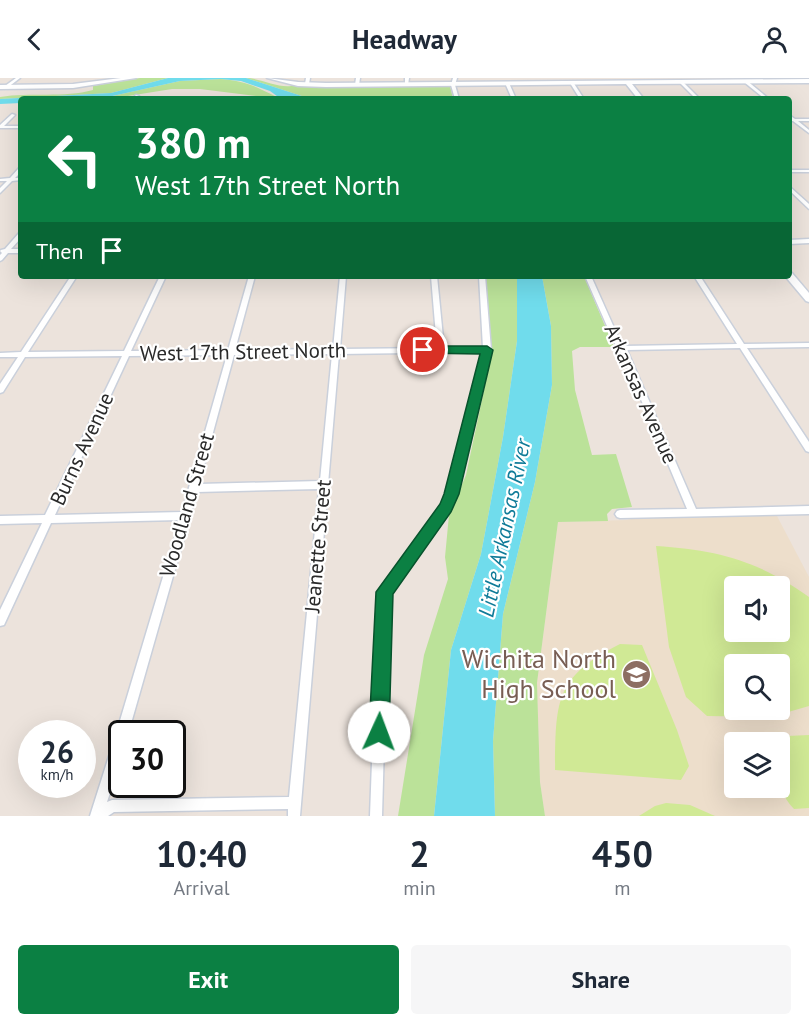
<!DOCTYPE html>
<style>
body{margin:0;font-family:"PT Sans",sans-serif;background:#f6f6f7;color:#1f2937;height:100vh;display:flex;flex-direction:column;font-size:22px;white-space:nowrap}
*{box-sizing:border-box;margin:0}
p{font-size:20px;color:#747a83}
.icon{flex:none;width:33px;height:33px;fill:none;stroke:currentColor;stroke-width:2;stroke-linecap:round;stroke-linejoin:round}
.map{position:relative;height:738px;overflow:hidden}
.drawer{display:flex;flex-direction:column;background:#fff;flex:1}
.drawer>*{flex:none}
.banner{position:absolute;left:18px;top:18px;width:774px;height:183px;border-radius:6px;box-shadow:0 6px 24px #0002;background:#0b8043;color:#fff;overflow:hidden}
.buttons{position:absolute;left:724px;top:498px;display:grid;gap:12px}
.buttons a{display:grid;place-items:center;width:66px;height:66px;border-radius:6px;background:#fff;box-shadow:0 6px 24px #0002;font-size:30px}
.speed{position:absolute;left:18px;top:642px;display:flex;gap:12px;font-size:30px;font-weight:700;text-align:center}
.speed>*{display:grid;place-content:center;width:78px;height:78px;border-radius:50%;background:#fff;box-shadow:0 6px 24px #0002;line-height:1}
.speed small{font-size:15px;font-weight:400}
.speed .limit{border:3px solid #111;border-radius:9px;background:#fff;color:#111}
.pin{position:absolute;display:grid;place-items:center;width:51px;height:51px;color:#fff;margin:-26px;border:3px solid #fff;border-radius:50%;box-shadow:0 2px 6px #0007}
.me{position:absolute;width:66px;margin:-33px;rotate:2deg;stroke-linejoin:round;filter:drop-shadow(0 0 4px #0008)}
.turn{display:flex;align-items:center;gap:21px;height:126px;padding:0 18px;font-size:27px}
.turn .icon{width:78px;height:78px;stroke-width:2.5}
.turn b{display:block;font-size:42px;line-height:51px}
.then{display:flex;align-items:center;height:57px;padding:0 18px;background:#0003;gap:12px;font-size:22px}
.eta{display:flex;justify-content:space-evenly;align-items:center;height:102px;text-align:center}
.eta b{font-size:36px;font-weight:800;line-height:42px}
.action{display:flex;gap:12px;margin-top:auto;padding:12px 18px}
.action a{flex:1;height:69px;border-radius:6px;background:#0b8043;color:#fff;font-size:24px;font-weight:800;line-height:69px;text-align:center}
.action a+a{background:#f6f6f7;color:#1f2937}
header{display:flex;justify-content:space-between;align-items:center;height:78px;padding:0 18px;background:#fff;font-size:27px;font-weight:800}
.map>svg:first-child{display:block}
.education{fill:#eddecb;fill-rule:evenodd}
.green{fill:#bbe299}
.pitch{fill:#d0e995;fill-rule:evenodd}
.water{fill:#70dcec}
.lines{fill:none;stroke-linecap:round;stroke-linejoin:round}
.street-casing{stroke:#cad0db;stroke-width:3}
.secondary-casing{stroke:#cad0db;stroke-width:3}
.street{fill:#fff;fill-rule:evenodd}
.secondary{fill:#fff;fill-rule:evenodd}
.route{fill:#0b8043;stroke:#07532c;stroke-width:1.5}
.labels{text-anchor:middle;stroke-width:4.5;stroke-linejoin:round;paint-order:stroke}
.street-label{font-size:21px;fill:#2a2a2a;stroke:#fff}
.water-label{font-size:22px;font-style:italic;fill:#0f7b98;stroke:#fff}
.near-education-label{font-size:26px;fill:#785e54;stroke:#fff;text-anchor:end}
</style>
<header><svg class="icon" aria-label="back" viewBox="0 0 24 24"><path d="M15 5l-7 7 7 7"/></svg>Headway<svg class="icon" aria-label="person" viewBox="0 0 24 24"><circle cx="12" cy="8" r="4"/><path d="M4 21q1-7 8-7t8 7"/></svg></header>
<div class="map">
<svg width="809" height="738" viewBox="0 0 809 738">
<rect width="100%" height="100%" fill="#ece3dc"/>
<path class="education" d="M777,438l32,61v239h-264l-5,-34 -3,-99 21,-161 69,-2 12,-3zM735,508h45v46h-45zM735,586h45v46h-45zM735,664h45v46h-45z"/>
<g class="green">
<path d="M140,0h28l-57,15 -111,6v-2c31,-5 64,1 93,-7v-4z"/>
<path d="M246,0c15,0 35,12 49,7l155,1 3,13h-142z"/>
<path d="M221,1c27,2 37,9 60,20l-81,-10h-28l-63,10h-10l81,-18z"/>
<polygon points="485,198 517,198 517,263 503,359 481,476 451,572 434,738 398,738 424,577 448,501 445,479 449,437 466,397 490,284"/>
<polygon points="542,198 584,198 614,269 580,269 572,273 575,312 592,377 616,376 632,429 612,431 607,436 608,443 558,444 537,605 540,704 545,738 495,738 493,663 503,536 535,404 552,307 551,248"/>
</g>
<g class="pitch">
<path d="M656,468c62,4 103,15 153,51v109l-38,11 -64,-1 -21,-19 -17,-50zM735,508h45v46h-45zM735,586h45v46h-45z"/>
<path d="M620,566l22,1 35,85 12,36 -8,14 -126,-10c1,-68 -1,-93 65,-126z"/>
<path d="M809,657v73l-15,1c-19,-18 -14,-43 -14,-67l-18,-1 3,-4z"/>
<polygon points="666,725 690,727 715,738 639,738 655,728"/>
</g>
<g class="water">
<polygon points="168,0 246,0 311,21 281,21 270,13 241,3 221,1 180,3 99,21 21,21 21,25 0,26 0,21 111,15"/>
<polygon points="517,198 542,198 551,248 552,307 535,404 503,536 493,663 495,738 434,738 451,572 481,476 503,359 517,263"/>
</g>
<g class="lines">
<defs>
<g id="street">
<polygon points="16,0 20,0 7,10 5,10 5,8"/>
<polygon points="306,0 310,0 309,6 307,7 305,6"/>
<polygon points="356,0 360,0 359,7 357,8 355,7"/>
<polygon points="405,0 409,0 408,7 405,6"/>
<polygon points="453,0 457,0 455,7 459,21 455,21 451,7"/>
<polygon points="744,2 746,2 769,21 765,21 744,4"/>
<polygon points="680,3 682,3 700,21 696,21 680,5"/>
<polygon points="507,4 509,5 516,21 512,21 505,5"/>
<polygon points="572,4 573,4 584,21 580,21 570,5"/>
<polygon points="136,17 139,18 136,21 132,21"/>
<polygon points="12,36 15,37 4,48 21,48 21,50 0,50 0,47"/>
<polygon points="789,37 795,41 809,41 809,43 798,43 809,52 809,55 793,43 790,43"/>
<polygon points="19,90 21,90 21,94 15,100 21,100 21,102 12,103 0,115 0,110 7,103 0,103 0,101 10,100"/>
<rect x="789" y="92" width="20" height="2"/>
<polygon points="789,108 809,126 809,131 789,112"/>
<polygon points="21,154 21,160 11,171 21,171 21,175 8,175 2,182 0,183 0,177 2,175 0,173 1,172 5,171 19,155"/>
<polygon points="809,161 809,165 789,166 789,162"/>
<path d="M71,198h6l-49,76 96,-1 36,-75h6l-35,75 97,-1 21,-74h6l-20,74 98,-1 7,-73h6l-6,73 97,-1 -6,-72h6l7,72h39l-4,-72h6l6,74 -31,131 -11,30 -60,83 -1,4 -6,218h-12l8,-218 3,-9 61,-83 10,-25 31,-129 -144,2 -39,462h-12v-7l-174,3 -6,4h-18l26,-82 64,-214 -129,3 -47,102 -4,1v-16l42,-87 -42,1v-8l45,-1 77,-159 -97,1 -22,35 -3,1v-9l18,-27h-18v-4l21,-1zM332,276l-12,127 -121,3 35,-129zM227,277l-45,157 -127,3 74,-159zM319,411l-30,308 -177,3 -5,2 15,-47v-21h6l69,-242z"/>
<polygon points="585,198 591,198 620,263 624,268 737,266 694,198 700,198 744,266 809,265 809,269 747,270 809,364 809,374 806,373 740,270 627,272 696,431 809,428 809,436 620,440 617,439 615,436 617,433 620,432 687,431 621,274 614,264"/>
</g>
<g id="secondary">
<polygon points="121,0 136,0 73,10 0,11 0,7 73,6"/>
<polygon points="267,0 298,4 326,5 809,1 809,5 632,6 644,21 638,21 626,6 326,9 298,8"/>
<polygon points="789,194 792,195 809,215 809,224 806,223 785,198 789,198"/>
</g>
</defs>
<use href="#street" class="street-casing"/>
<use href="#secondary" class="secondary-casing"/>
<use href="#street" class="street"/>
<use href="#secondary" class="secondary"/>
</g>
<polygon class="route" points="423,268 487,268 493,272 459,416 451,434 393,516 389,654 386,661 379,664 372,661 369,654 376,514 440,426 444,416 480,276 419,275 419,270"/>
<defs>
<symbol id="school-disc" viewBox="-11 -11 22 22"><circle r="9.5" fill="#8d6e63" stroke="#fff"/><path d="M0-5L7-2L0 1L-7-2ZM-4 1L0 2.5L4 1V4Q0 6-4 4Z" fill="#fff"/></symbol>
</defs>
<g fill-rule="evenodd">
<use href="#school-disc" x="620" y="580" width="33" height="33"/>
</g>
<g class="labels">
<g class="street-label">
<text transform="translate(243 274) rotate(-1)" y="7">West 17th Street North</text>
<text transform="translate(641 316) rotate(66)" y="7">Arkansas Avenue</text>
<text transform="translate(82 371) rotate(-65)" y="7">Burns Avenue</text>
<text transform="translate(187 427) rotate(-74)" y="7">Woodland Street</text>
<text transform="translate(318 468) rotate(-85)" y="7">Jeanette Street</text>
</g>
<g class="water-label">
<text transform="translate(504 450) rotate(-78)" y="8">Little Arkansas River</text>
</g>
<g class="near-education-label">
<text x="616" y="590">Wichita North<tspan x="616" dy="30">High School</tspan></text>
</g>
</g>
</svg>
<div class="buttons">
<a><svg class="icon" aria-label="sound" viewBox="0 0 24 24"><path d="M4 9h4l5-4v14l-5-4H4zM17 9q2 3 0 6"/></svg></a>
<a><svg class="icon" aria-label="search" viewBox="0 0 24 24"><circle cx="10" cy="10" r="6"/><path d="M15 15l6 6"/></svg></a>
<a><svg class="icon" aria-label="layers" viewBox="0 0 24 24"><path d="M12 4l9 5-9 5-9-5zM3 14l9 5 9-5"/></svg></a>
</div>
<div class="speed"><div>26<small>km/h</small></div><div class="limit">30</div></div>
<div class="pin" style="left:423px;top:272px;background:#d93025"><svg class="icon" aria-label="arrive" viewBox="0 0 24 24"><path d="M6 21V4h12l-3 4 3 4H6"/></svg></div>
<svg class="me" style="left:379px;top:654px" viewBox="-20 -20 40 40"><circle r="19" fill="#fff"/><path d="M0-13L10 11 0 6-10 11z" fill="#0b8043"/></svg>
<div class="banner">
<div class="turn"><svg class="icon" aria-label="left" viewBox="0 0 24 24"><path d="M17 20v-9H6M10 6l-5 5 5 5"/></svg><div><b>380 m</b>West 17th Street North</div></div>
<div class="then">Then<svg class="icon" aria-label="arrive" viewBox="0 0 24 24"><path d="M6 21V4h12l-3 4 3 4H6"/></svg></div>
</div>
</div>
<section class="drawer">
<div class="eta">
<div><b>10:40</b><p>Arrival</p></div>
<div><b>2</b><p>min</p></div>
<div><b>450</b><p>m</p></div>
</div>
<div class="action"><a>Exit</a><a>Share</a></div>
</section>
